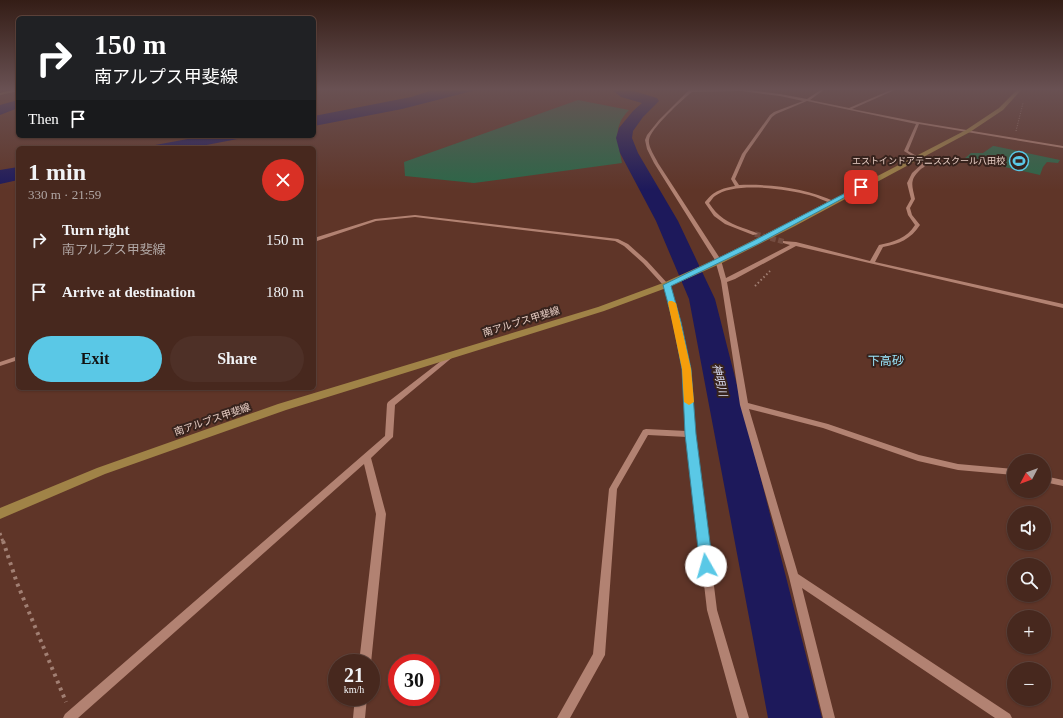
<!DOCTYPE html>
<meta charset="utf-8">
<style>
body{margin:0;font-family:"Times New Roman","Noto Sans JP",serif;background:#4e3027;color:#f1f3f6;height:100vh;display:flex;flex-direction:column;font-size:15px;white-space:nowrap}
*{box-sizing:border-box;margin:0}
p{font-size:13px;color:#b0a6a4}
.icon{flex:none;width:22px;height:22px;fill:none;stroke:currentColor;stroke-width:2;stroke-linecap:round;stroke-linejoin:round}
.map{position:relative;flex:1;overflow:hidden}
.panel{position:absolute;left:16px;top:146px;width:300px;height:244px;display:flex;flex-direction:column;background:#47281e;border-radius:6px;box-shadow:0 1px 3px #0004,0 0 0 1px #5f443c}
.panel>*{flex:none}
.top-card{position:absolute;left:16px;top:16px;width:300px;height:122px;border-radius:6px;box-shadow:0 1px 3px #0004,0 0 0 1px #5f443c;background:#202124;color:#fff;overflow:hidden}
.needle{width:26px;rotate:229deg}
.fabs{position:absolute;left:1007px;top:454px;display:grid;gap:8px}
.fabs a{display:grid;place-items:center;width:44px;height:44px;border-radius:50%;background:#47281e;box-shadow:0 1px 3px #0004,0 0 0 1px #5f443c;font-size:20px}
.speed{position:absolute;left:328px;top:654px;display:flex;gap:8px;font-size:20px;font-weight:700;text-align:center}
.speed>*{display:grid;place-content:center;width:52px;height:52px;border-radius:50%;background:#47281e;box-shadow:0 1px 3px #0004,0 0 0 1px #5f443c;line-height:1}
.speed small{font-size:10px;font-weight:400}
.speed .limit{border:6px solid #d22;background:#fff;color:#111}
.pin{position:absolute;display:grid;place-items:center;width:34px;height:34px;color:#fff;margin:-17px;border-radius:8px;box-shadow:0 2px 6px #0006}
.me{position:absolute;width:44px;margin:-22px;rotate:353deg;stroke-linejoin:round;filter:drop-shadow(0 0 3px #0008)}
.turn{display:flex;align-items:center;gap:14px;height:84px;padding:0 12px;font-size:18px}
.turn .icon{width:52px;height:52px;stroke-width:2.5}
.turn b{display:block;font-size:28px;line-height:34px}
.then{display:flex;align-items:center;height:38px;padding:0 12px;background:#0003;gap:8px;font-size:15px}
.round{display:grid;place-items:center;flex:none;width:42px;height:42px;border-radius:21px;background:#4e3027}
.head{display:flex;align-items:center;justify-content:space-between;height:68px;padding:0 12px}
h1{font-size:24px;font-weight:700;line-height:30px}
.action{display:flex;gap:8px;margin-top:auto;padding:8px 12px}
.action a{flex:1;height:46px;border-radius:24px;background:#5ac8e6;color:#111;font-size:16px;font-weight:700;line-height:46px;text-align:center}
.action a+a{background:#4e3027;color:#f1f3f6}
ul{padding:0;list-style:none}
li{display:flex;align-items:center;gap:12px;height:52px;padding:0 12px}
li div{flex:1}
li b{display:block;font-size:15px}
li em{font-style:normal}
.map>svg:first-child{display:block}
.green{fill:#2b6748}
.water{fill:#1d195b}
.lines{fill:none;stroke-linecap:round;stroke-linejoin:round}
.river{fill:#1d195b;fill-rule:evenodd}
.minor-tunnel{stroke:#744c40;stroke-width:5.5;stroke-dasharray:5.5 2.5;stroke-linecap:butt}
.path-far3{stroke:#a17f73;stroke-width:1;stroke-dasharray:1 1.5;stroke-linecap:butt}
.path-far2{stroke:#a17f73;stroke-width:2;stroke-dasharray:1.5 2.5;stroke-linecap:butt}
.path-far1{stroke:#a17f73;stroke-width:3;stroke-dasharray:2.5 3.5;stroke-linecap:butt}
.path{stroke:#a17f73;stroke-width:4;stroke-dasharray:3 4.5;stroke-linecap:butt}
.minor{fill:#b28272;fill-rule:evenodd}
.major{fill:#a08347;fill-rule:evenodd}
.route{fill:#5ac8e6;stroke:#3a8296}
.slow{fill:#f59e0b}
.labels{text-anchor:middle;stroke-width:4;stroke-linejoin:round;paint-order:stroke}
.far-poi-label{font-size:9px;fill:#e8cec5;stroke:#37231d;text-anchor:end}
.street-label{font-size:10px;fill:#e8cec5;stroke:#37231d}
.water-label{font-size:11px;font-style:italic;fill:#dcdff4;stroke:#37231d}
.quarter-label{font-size:12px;fill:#99e4fa;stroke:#37231d}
</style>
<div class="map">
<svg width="1063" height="718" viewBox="0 0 1063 718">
<rect width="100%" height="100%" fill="#5f3528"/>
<g class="green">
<path d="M578,100l51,10c-17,17 -11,31 -7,53l-148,20 -69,-7 -1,-14z"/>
<polygon points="993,146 994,146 1060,160 1058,163 1047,162 1043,167 1040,175 965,158 971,153 983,153"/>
</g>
<g class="water">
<polygon points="436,89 480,89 402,109 314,126 314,116 411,97"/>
<polygon points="18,100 18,108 0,115 0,105"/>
<polygon points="204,136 253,136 191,148 139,148"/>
<polygon points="18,167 18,180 0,184 0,170"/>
</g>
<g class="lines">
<polygon class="river" points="611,89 627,89 657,98 659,101 643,117 633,131 632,138 638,153 678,221 715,299 822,718 768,718 689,299 656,221 620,153 616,138 619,128 633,111 642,103 621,97"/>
<polyline class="minor-tunnel" points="755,234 785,242"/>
<polyline class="path-far3" points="1016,131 1023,103"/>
<polyline class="path-far2" points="755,286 770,271"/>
<polyline class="path-far1" points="0,533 3,542"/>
<polyline class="path" points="3,541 17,583 66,702"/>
<g class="minor">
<path d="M692,89h3v1l46,-1 39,5 27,5 15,-10h3l-15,11 39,8 44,-19h4l-45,20 66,13 145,24v2l-144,-24 -11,27 19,11c-1,4 -3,5 -6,7 -12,11 -9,16 -6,30l-5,9 2,7 8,10c-9,14 -21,19 -37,22l-8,15 188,42v4l-267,-62 -61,33 -8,3 21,121 80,21 91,31 39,9 56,5v6l-56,-5 -40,-9 -95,-33 -74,-19 49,165 212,140 2,4h-17l-193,-130 33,130h-12l-34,-141 -49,-172 -19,-124 -6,-21 -61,-97 -7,-14 -2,-9 2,-5 12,-15 30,-30zM741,91l39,5 23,5 -29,11 -4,3 -28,39 -11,25 4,7c-14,3 -20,4 -30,16v1l9,13 11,8 28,11 5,-1c-5,-3 -10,-4 -15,-6 -15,-5 -26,-12 -34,-25 2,-2 4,-6 6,-7 19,-15 72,-7 94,-1 8,2 16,6 23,9h4v-2c-31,-14 -63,-18 -97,-17l-4,-6 11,-25 26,-37 4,-3 31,-13 109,23 -12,27 19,12 -11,10 -5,10 4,16 -5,9 2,7 7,10c-8,13 -21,17 -36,20l-9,16 -74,-19 -13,-1v2l7,2 -64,33 -5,-18 -63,-97c-3,-7 -10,-16 -9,-23 1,-11 34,-41 43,-48z"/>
<polygon points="415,215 618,239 628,244 647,261 668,284 680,322 691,369 695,434 717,610 749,718 737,718 707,610 687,437 648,435 617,489 605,655 570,718 557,718 593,654 609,489 643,430 646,429 687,431 683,369 674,322 663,285 643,263 624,246 615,241 415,217 376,221 314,242 314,238 375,219"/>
<polygon points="452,353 455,355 454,356 395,405 393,437 371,458 386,514 371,663 359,663 376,514 364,464 78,718 63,718 65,714 385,436 387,404 388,402 450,354"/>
<polygon points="18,356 18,360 0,366 0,362"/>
<polygon points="1044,476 1063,480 1063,486 1044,482"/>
<polygon points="355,697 367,697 365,718 353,718"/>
</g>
<g class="major">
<polygon points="17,89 18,91 0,95 0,93"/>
<polygon points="1018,89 1022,89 1003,110 970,132 795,226 722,263 669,287 604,311 286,410 105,474 0,519 0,508 97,468 278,404 598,307 663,283 716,259 789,222 966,130 999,108"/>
</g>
</g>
<linearGradient id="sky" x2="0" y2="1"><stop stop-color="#341d16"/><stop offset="0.47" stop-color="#695153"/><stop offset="1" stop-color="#695153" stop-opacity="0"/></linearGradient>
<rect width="1063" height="190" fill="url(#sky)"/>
<polygon class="route" points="859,186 864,187 758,244 671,286 681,322 691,369 696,434 713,566 711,570 706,572 702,570 700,566 685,434 682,369 673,322 663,285 753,241"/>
<polygon class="slow" points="669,301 672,301 676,303 691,369 694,402 689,405 684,402 682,369 668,303"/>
<defs>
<symbol id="stadium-ring" viewBox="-11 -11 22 22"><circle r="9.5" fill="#37231d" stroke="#5ac8e6" stroke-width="1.5"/><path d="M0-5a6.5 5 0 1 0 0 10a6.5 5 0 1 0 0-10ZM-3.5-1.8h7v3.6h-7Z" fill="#5ac8e6"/></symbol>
</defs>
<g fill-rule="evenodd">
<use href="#stadium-ring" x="1008" y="150" width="22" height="22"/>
</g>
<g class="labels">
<g class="far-poi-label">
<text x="1005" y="164">エストインドアテニススクール八田校</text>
</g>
<g class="street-label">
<text transform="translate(521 321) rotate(-17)" y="4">南アルプス甲斐線</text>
<text transform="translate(212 419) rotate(-19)" y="4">南アルプス甲斐線</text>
</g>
<g class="water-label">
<text transform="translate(720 380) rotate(77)" y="4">神明川</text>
</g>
<g class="quarter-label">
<text x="886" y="365">下高砂</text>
</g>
</g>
</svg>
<div class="fabs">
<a><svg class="needle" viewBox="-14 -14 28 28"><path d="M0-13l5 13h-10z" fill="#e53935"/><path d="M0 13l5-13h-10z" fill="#b0a6a4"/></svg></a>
<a><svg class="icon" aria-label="sound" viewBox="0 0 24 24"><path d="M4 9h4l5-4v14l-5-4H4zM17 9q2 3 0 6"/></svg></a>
<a><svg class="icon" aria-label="search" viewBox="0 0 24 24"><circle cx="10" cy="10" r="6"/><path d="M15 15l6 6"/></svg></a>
<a>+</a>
<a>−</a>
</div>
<div class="speed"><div>21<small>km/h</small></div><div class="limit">30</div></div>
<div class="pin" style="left:861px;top:187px;background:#d93025"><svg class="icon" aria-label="arrive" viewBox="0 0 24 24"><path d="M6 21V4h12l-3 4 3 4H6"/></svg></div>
<svg class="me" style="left:706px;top:566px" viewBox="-20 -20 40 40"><circle r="19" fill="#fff"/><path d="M0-13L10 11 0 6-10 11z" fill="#5ac8e6"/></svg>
<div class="top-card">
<div class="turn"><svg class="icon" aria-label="right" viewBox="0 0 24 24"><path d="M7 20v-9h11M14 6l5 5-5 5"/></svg><div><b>150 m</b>南アルプス甲斐線</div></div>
<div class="then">Then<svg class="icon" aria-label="arrive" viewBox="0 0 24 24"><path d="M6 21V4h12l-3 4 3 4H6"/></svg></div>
</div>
<section class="panel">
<div class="head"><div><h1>1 min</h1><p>330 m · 21:59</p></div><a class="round" style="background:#d93025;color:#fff"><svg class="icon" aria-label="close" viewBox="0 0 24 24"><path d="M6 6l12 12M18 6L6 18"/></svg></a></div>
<ul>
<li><svg class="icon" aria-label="right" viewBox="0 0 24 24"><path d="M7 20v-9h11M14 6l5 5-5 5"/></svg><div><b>Turn right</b><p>南アルプス甲斐線</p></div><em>150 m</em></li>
<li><svg class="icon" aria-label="arrive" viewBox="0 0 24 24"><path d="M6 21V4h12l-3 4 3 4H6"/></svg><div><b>Arrive at destination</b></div><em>180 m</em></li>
</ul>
<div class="action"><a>Exit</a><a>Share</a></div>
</section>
</div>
